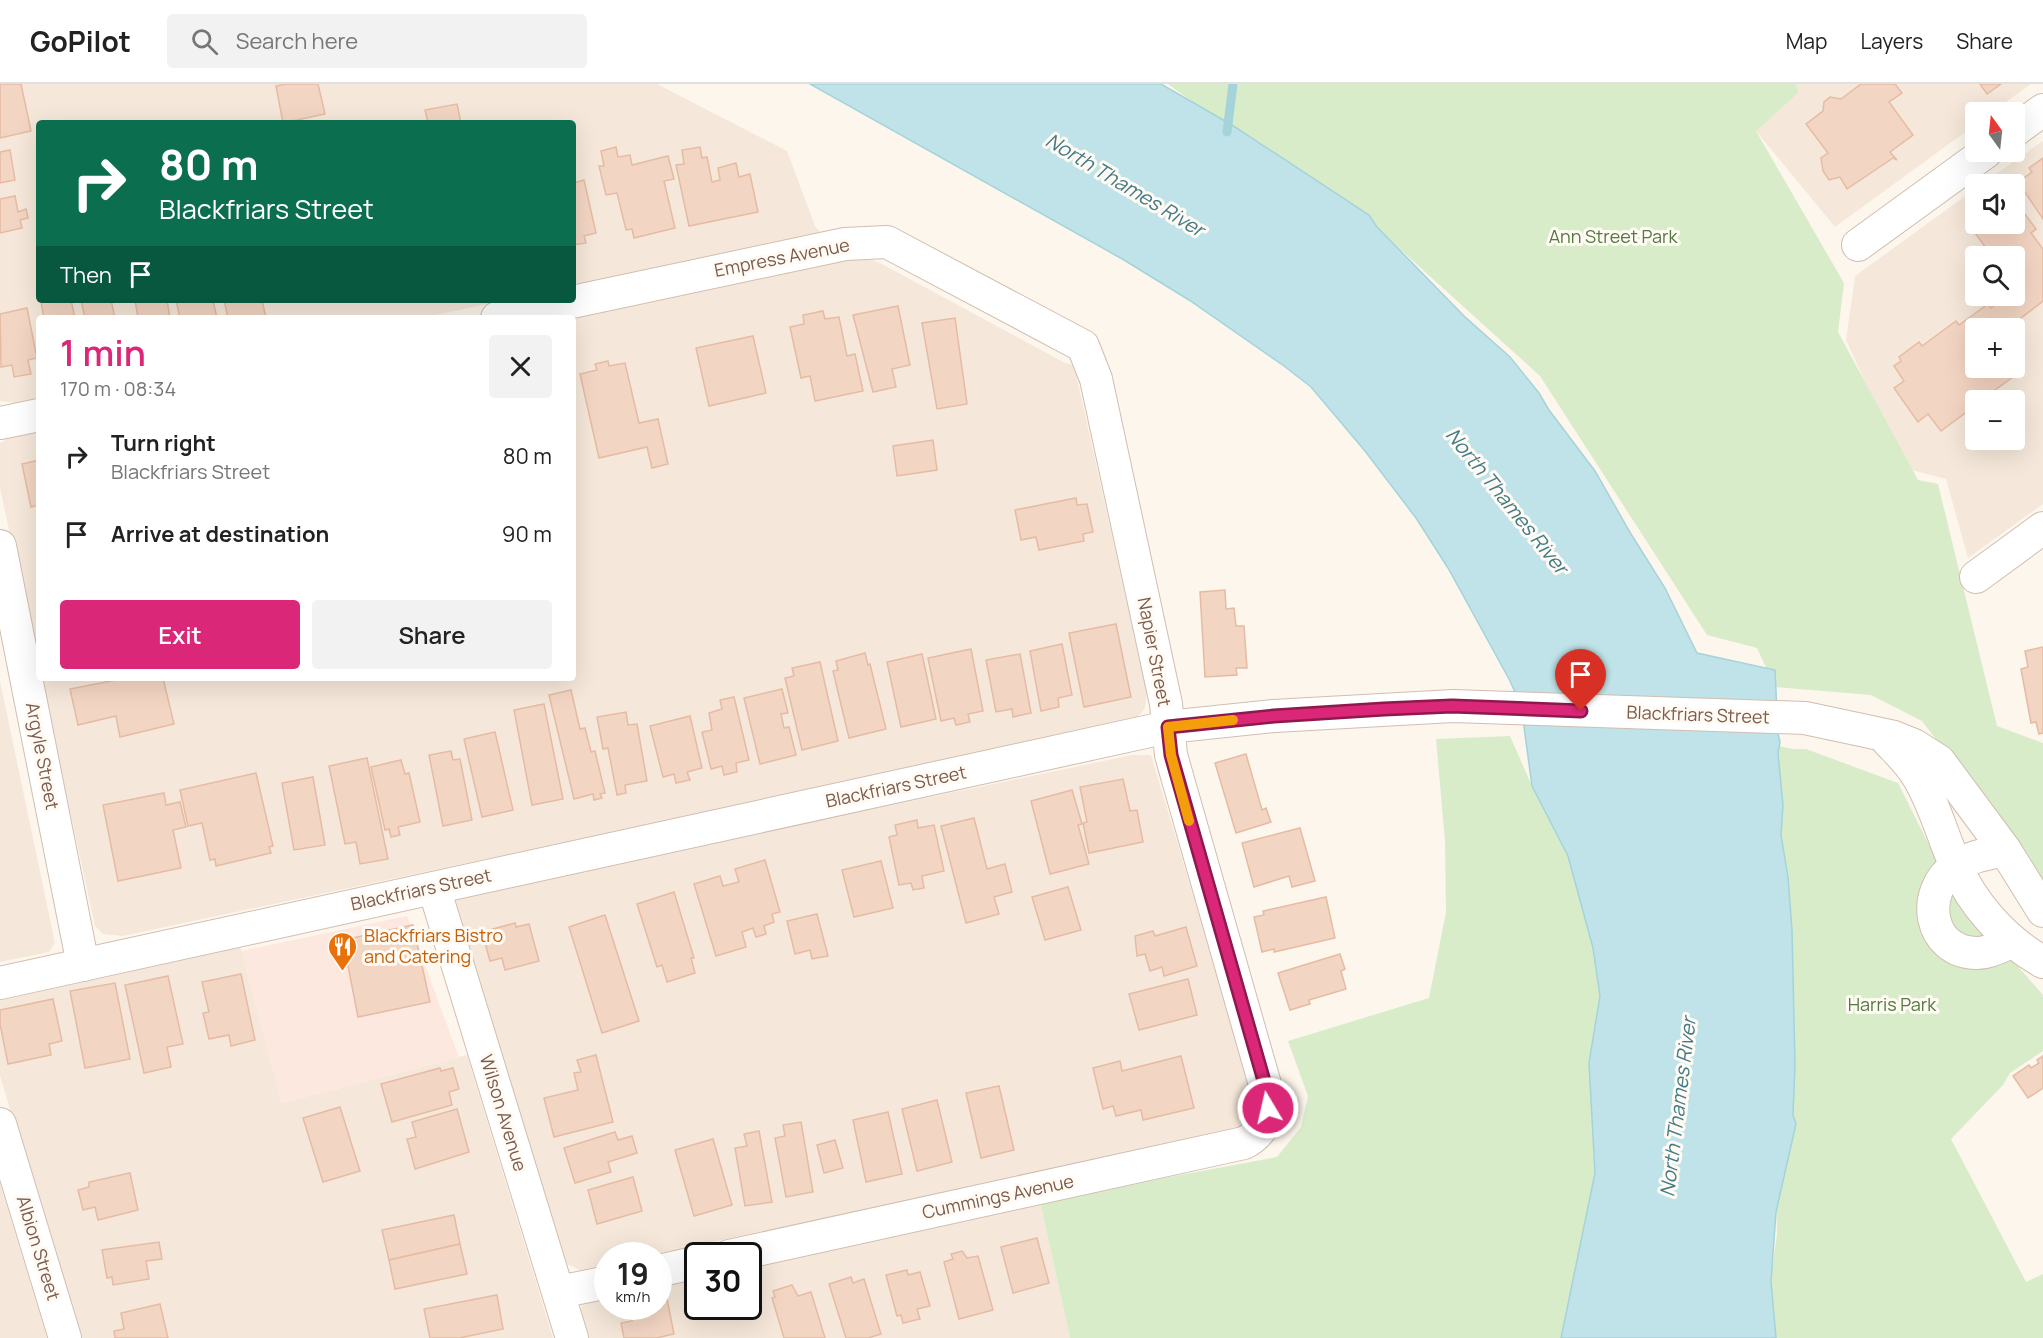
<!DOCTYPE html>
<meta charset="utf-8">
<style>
body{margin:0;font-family:Manrope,sans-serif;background:#f2f2f2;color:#222;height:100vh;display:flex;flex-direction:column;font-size:22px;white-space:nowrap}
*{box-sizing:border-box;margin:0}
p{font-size:20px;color:#767676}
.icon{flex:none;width:33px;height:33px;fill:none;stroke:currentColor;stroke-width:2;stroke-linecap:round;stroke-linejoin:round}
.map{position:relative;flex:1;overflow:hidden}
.side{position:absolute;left:36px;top:231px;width:540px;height:366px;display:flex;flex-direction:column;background:#fff;border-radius:6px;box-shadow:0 6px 24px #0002}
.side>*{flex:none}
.hud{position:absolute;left:36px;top:36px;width:540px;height:183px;border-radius:6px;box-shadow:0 6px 24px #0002;background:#0b6e4f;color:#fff;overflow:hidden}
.needle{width:39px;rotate:345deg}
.fabs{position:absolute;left:1965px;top:18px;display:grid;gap:12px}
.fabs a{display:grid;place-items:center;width:60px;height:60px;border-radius:6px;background:#fff;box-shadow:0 6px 24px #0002;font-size:30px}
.speed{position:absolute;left:594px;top:1158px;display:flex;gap:12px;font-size:30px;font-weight:700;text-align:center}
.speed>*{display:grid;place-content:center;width:78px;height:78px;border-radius:50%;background:#fff;box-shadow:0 6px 24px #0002;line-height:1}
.speed small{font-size:15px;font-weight:400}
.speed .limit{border:3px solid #111;border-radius:9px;background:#fff;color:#111}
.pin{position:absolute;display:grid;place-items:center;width:51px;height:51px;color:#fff;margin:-62px -26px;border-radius:50% 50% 50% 0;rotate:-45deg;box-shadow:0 0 6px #0007}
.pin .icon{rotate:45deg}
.me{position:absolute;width:66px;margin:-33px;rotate:351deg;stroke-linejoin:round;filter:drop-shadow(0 0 4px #0008)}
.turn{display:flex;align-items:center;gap:21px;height:126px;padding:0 24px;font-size:27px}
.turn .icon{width:78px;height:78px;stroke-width:2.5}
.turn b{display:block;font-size:42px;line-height:51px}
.then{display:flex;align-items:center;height:57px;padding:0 24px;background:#0003;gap:12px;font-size:22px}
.round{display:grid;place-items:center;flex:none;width:63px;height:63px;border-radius:6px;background:#f2f2f2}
.overview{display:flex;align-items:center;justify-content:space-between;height:102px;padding:0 24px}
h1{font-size:36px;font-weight:600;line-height:45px;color:#db2777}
.primary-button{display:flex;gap:12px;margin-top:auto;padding:12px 24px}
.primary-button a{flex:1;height:69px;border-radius:6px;background:#db2777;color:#fff;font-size:24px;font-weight:600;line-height:69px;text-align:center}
.primary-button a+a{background:#f2f2f2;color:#222}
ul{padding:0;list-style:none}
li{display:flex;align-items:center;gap:18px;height:78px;padding:0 24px}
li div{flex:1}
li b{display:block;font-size:22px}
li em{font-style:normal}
header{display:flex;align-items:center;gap:36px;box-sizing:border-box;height:84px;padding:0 30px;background:#fff;border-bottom:2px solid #e0e0e0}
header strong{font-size:28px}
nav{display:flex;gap:33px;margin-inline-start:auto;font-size:21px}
.search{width:420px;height:54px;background:#f2f2f2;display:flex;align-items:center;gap:15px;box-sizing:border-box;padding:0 21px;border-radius:6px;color:#767676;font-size:22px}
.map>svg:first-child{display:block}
.residential{fill:#f5e8da;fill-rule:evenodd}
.commercial{fill:#fde8e0}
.green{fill:#d8ecc9}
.water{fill:#bfe3e8;stroke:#a5d3da;stroke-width:1.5}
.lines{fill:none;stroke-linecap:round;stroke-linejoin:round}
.stream{stroke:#a5d3da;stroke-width:9}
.building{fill:#f3d5c3;stroke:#e6bba3;stroke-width:1.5}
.minor-casing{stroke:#d1beb0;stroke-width:34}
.minor{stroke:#fff;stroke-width:32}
.route-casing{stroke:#8e194d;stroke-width:15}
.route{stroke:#db2777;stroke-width:10}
.slow{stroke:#f59e0b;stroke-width:10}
.labels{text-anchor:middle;stroke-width:6;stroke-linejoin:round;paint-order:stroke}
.park-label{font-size:18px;fill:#537a41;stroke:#fffaf3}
.street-label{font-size:18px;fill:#7a5c4d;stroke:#fffaf3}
.food-label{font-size:18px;fill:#c56008;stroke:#fffaf3;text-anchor:start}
.water-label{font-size:20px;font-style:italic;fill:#437c86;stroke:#fffaf3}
</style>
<header>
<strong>GoPilot</strong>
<div class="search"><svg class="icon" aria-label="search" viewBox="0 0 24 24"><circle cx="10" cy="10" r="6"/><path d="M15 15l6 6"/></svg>Search here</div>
<nav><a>Map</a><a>Layers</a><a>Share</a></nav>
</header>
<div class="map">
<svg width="2043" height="1254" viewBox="0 0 2043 1254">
<rect width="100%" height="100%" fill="#fdf6ec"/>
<g class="residential">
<polygon points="0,0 657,0 787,67 815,142 822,150 573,202 573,39 39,39 39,216 507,216 421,234 39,234 39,314 15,319 0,317"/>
<polygon points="1725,0 2031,0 1992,28 1976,28 1975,41 1835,143 1756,47"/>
<path d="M2043,57v363l-75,54 -22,-79 -42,-11 -58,-128 9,-64 120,-87 1,35h38v-40h-32zM1976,172h38v40h-38zM1976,244h38v40h-38zM1976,316h38v40h-38z"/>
<polygon points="862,172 882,180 1065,279 1074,281 1147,609 1145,624 1135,637 123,852 103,850 95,842 41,594 573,594 573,234 568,234"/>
<polygon points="39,345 39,583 0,404 0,359 16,350"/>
<polygon points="0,597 55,859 49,868 0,878"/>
<polygon points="1132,671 1151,671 1252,1007 1251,1027 1242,1047 650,1171 608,1172 607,1180 580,1186 567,1180 454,824 456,815 471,809"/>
<polygon points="239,858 282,1019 467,971 553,1254 79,1254 0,992 0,912"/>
<polygon points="0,1100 47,1254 0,1254"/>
<polygon points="1040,1116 1070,1254 585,1254 577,1231 585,1217 607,1212 608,1222 658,1222 659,1201 697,1192 698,1222 748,1222 749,1181"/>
</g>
<polygon class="commercial" points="407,832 459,973 282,1019 241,867"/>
<g class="green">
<polygon points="1168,0 1796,0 1798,9 1756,47 1844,199 1838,248 1918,396 1938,400 1997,642 2043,659 2043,796 1922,637 1871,611 1775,603 1757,564 1707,551 1540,292 1391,157 1267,64 1197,21"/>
<polygon points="1510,652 1532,702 1568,772 1593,864 1600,912 1589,979 1595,1089 1561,1254 1070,1254 1040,1117 1277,1073 1301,1043 1308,1012 1288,957 1429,914 1446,828 1445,757 1436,655"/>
<polygon points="1760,658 1793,665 1806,665 1898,699 1935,773 1969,827 2043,911 2043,967 2010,989 2003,1001 1951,1055 2026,1198 2043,1190 2043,1254 1763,1254 1777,1150 1768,776"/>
</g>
<polygon class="water" points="810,0 1161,0 1232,41 1369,131 1377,143 1464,232 1510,273 1539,309 1549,326 1595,387 1631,450 1665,504 1697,569 1775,586 1778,649 1780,658 1778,669 1783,721 1781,751 1788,793 1792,846 1795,981 1793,1031 1796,1040 1776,1128 1771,1198 1776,1254 1561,1254 1595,1089 1589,979 1600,912 1593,864 1568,772 1532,702 1521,621 1509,595 1448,484 1416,434 1365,367 1311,303 1284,282 1189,216 1124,176"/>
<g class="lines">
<polyline class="stream" points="1227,48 1233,0"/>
</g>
<g class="building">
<polygon points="0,0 21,0 31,47 0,54"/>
<polygon points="286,0 318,0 325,30 283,39 276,2"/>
<polygon points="1861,0 1895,0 1902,9 1889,18 1913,51 1890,68 1897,76 1893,74 1847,105 1840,93 1829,96 1823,87 1821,74 1828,69 1806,40 1823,27 1824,18 1830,13 1841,15"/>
<polygon points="1980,0 2001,0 1987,10"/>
<polygon points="457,20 461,39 428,39 425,26"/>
<polygon points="616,63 618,73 630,71 632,81 668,72 674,95 664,97 675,144 634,154 632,145 626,146 617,109 606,111 599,82 604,82 601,67"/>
<polygon points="700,63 702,74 707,73 712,98 720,96 718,84 736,79 739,93 750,90 758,128 689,142 676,81 684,80 682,66"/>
<polygon points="10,66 15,96 0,99 0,68"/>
<polygon points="2043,74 2043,135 2018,98 2032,88 2029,84"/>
<polygon points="584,96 596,149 584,152 586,159 573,161 573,99"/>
<polygon points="15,112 18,128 26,125 28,134 20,136 22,144 0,149 0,115"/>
<polygon points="2016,118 2036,145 2031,149 2043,165 2043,217 2008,244 1976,244 1976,284 2005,284 2013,293 1981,316 1976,316 1976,321 1941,347 1928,330 1918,338 1894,304 1904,297 1894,282 1901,277 1899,273 1919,258 1922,262 1956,237 1959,241 1988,220 1991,224 2006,213 2004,212 2014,212 2014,172 2003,172 2001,169 1996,172 1992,172 1975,149 1987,140 2014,140"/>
<polygon points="50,216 71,216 75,234 44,234 41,218"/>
<polygon points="81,216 111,216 115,234 85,234"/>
<polygon points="135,216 167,216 170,234 138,234"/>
<polygon points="176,216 213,216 217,234 180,234"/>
<polygon points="224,216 262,216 266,234 228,234"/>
<polygon points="898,222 910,281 892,285 896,303 873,308 853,231"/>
<polygon points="27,224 37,274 28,276 31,290 14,293 12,281 1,283 0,230"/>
<polygon points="823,227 825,235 839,233 847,272 855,270 863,307 815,317 810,292 801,294 790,243 804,240 803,231"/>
<polygon points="955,234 967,320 937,325 922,239"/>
<polygon points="753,252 766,309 709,322 696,264"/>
<polygon points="608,277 609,282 625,279 639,339 658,335 668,380 652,384 647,363 599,374 580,290 597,286 595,280"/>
<polygon points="933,356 937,386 897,392 893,362"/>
<polygon points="39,376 39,421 31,423 22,380"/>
<polygon points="1076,414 1077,421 1087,420 1093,448 1083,450 1084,457 1039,466 1036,453 1021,456 1015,426"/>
<polygon points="1225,506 1226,525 1234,524 1236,542 1244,542 1247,584 1236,584 1237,591 1205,593 1200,508"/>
<polygon points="1116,540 1131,613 1084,623 1069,549"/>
<polygon points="1062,560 1072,611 1058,614 1059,623 1041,627 1030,567"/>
<polygon points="2043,563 2043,649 2039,650 2036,638 2031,639 2021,585 2028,583 2025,567"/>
<polygon points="971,565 983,627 968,630 970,638 956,641 954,634 941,637 928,574"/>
<polygon points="865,569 868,581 870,580 886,645 849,654 833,587 838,586 836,577"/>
<polygon points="922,570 936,635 901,643 887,578"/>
<polygon points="1020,570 1031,629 1013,633 1012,625 996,628 986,576"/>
<polygon points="820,578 838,657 802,666 785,594 794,592 792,584"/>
<polygon points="126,594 163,594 174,640 120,653 116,632 78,641 70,605"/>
<polygon points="782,605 788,629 781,630 784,644 789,643 796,671 760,680 744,614"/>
<polygon points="571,606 580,645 585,644 591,668 595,667 605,709 600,710 602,714 594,716 593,710 574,715 549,611"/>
<polygon points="734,613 749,676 736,679 737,688 724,691 722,682 711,685 702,648 712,646 709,629 722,625 720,616"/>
<polygon points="544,620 563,715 532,721 514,626"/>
<polygon points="626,628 628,641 637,640 647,697 625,701 626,709 617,711 608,664 603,665 597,633"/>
<polygon points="690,632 702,684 687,688 690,696 676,699 674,690 663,693 650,642"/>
<polygon points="495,648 513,726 482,733 464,655"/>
<polygon points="451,667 453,676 460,675 472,736 443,742 429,671"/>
<polygon points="1246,670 1262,726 1266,724 1271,738 1236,749 1215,679"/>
<polygon points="367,674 388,775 360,780 356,758 345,760 329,682"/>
<polygon points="401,676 405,690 409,689 420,738 398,743 400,751 391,753 389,745 385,746 371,683"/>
<polygon points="256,689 273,762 269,763 271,769 216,782 215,775 210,776 202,739 188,742 180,706"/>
<polygon points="313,693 325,761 294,766 282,699"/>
<polygon points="1123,695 1130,727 1137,726 1143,758 1089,769 1083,739 1087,738 1080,703"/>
<polygon points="1072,706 1082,740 1078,741 1089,780 1050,790 1031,717"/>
<polygon points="164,709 166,721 180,718 186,743 173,746 181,784 118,797 103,721"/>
<polygon points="974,734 987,785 1005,780 1012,808 994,813 999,830 966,839 941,742"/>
<polygon points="917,736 918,744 934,741 944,787 922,792 924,804 913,806 911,799 899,801 889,753 897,751 895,741"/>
<polygon points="1300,744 1315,797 1292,803 1289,792 1254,803 1242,759"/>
<polygon points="765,776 780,828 772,830 774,838 764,842 766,850 756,853 753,844 742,848 746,863 716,872 694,800 720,792 723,802 739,798 735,785"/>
<polygon points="881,777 893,824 854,833 842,786"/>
<polygon points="1068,803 1081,846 1045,856 1032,813"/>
<polygon points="674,808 694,874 691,874 695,889 667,898 662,881 657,883 637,820"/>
<polygon points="1326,813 1335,854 1274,868 1274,865 1262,868 1254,833 1264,831 1263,827"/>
<polygon points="817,830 828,872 812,875 810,866 795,870 787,837"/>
<polygon points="605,831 639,937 602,949 569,843"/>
<polygon points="515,839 516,843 529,840 539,877 505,886 502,874 490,877 482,848"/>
<polygon points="413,841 430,918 358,933 343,856"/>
<polygon points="1186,843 1197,882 1164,892 1162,883 1150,887 1145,870 1137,872 1135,852 1153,847 1155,852"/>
<polygon points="1340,870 1345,885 1341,887 1346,905 1309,916 1310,920 1290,926 1278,889"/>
<polygon points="241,890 255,956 231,962 229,951 209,955 203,929 209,928 202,898"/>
<polygon points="168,892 183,960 167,963 171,983 144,989 125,901"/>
<polygon points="1188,895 1197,931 1139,946 1129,910"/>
<polygon points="115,899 130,975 85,984 70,907"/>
<polygon points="53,915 62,957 49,960 51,971 8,980 0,940 0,926"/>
<polygon points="596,971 613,1038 554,1053 544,1014 578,1006 574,989 581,988 577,976"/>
<polygon points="1181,972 1194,1024 1143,1036 1141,1026 1116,1032 1113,1022 1103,1025 1093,984 1120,977 1122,987"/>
<polygon points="2043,972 2043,1004 2028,1014 2013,992 2029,981 2031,984 2039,979 2037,976"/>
<polygon points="440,984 441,987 453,984 459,1005 449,1008 452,1021 392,1038 381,1000"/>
<polygon points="999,1002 1014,1066 981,1074 966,1009"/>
<polygon points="937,1016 952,1078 917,1087 902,1025"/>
<polygon points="340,1023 360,1087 323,1098 303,1034"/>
<polygon points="457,1025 469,1068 415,1085 407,1055 416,1053 412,1038"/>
<polygon points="888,1028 902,1090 866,1098 853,1036"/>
<polygon points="801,1038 813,1108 786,1113 775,1054 785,1052 783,1041"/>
<polygon points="759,1047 772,1118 745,1122 735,1064 747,1062 744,1050"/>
<polygon points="615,1048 618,1056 632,1052 637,1069 608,1078 611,1088 575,1099 564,1064"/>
<polygon points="713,1055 732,1121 694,1132 675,1066"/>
<polygon points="835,1056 843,1084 824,1089 817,1061"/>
<polygon points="130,1089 138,1126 98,1136 95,1123 83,1126 78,1106 89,1103 89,1098"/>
<polygon points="633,1093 642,1127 597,1140 588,1106"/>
<polygon points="454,1131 460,1160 389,1176 382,1146"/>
<polygon points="1037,1154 1049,1199 1013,1209 1001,1163"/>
<polygon points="159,1158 162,1175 146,1177 149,1195 113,1201 112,1193 107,1194 102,1166"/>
<polygon points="460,1160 467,1190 395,1205 389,1176"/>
<polygon points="962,1167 967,1174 978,1172 993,1226 959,1235 944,1178 953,1175 951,1170"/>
<polygon points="907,1186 908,1191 920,1188 930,1222 917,1225 920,1235 903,1239 901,1231 897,1232 886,1191"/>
<polygon points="851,1193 853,1199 864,1195 881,1250 868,1254 846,1254 829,1200"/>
<polygon points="792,1201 798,1212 811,1208 825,1254 784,1254 772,1214 775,1213 773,1207"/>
<polygon points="497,1211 503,1245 459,1254 430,1254 424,1225"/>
<polygon points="667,1215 674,1250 656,1254 624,1254 621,1239 632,1237 629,1223 658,1222 658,1217"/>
<polygon points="160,1220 168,1254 115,1254 114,1247 124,1245 121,1229"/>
</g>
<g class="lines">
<defs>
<g id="minor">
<polyline points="2014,47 2043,26"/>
<polyline points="1858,161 1986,68"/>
<path d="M497,234l348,-74 42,-2 196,104 13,33 70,325 5,51 95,333c4,24 1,43 -22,55l-515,113"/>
<polyline points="0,339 39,331"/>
<polyline points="0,462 83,881"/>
<polyline points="1976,493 2043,444"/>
<path d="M1887,656c10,11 22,22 30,35 17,27 25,60 38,89 17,40 50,77 88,98"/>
<polyline points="434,804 572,1254"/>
<path d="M2012,858c-11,4 -23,11 -35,11 -49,0 -58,-62 -21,-87 15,-10 32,-12 49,-16l38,61"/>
<polyline points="0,899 1168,643 1274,632 1453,622 1805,634 1894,653 1914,661 1939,677 2005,766"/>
<polyline points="0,1040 65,1254"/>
<polyline points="658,1187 698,1178"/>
<polyline points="559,1208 608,1198"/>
</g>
</defs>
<use href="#minor" class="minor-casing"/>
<use href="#minor" class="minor"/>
</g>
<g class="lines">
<defs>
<polyline id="route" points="1268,1024 1266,1004 1171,671 1168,643 1274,632 1384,625 1452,622 1581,627"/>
</defs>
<use href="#route" class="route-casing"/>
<use href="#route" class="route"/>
<polyline class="slow" points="1189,737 1171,671 1168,643 1233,636"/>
</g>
<defs>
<symbol id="restaurant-pin" viewBox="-11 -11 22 30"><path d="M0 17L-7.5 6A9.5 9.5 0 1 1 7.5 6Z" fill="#e8710a" stroke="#fffaf3"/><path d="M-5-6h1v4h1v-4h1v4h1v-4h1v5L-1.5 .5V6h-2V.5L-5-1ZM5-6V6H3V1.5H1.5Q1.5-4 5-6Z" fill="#fff"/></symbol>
</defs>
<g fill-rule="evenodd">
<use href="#restaurant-pin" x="326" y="846" width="33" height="45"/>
</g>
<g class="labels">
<g class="park-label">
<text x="1613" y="159">Ann Street Park</text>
<text x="1892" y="927">Harris Park</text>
</g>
<g class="street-label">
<text transform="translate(782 174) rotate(-11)" y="6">Empress Avenue</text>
<text transform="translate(1154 568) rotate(79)" y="6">Napier Street</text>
<text transform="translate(1698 631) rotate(2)" y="6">Blackfriars Street</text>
<text transform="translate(42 672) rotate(79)" y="6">Argyle Street</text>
<text transform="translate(896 703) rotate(-12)" y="6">Blackfriars Street</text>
<text transform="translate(421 806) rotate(-12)" y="6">Blackfriars Street</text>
<text transform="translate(503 1029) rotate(73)" y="6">Wilson Avenue</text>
<text transform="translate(998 1113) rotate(-12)" y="6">Cummings Avenue</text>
<text transform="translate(38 1164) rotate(73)" y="6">Albion Street</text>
</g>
<g class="food-label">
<text x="364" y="858">Blackfriars Bistro<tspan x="364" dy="21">and Catering</tspan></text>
</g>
<g class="water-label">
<text transform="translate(1125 101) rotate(31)" y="7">North Thames River</text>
<text transform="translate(1507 417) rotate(51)" y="7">North Thames River</text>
<text transform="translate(1678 1023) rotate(-83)" y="7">North Thames River</text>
</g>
</g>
</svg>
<div class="fabs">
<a><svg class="needle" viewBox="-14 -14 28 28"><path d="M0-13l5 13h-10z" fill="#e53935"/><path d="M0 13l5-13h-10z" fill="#767676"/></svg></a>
<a><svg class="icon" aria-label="sound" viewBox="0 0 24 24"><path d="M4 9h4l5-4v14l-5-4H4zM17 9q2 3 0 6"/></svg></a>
<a><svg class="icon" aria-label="search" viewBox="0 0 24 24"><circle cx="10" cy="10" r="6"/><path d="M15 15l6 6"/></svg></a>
<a>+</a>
<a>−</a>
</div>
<div class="speed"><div>19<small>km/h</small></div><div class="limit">30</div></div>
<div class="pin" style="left:1581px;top:627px;background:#d93025"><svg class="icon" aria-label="arrive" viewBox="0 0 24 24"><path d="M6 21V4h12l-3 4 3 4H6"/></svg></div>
<svg class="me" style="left:1268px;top:1024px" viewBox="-20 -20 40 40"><circle r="17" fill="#db2777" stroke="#fff" stroke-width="3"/><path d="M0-11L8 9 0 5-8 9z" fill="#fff"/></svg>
<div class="hud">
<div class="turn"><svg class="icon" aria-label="right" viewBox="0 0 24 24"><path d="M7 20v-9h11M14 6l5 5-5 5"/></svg><div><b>80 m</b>Blackfriars Street</div></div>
<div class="then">Then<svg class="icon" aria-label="arrive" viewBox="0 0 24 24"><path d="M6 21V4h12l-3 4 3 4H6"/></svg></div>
</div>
<section class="side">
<div class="overview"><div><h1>1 min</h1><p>170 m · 08:34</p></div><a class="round"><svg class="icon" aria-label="close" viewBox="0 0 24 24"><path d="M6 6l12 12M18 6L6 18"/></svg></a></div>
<ul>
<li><svg class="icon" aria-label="right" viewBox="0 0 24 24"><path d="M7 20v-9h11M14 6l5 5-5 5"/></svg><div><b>Turn right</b><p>Blackfriars Street</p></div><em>80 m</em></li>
<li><svg class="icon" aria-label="arrive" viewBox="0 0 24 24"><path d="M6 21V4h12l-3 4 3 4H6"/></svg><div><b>Arrive at destination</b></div><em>90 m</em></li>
</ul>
<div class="primary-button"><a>Exit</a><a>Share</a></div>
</section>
</div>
